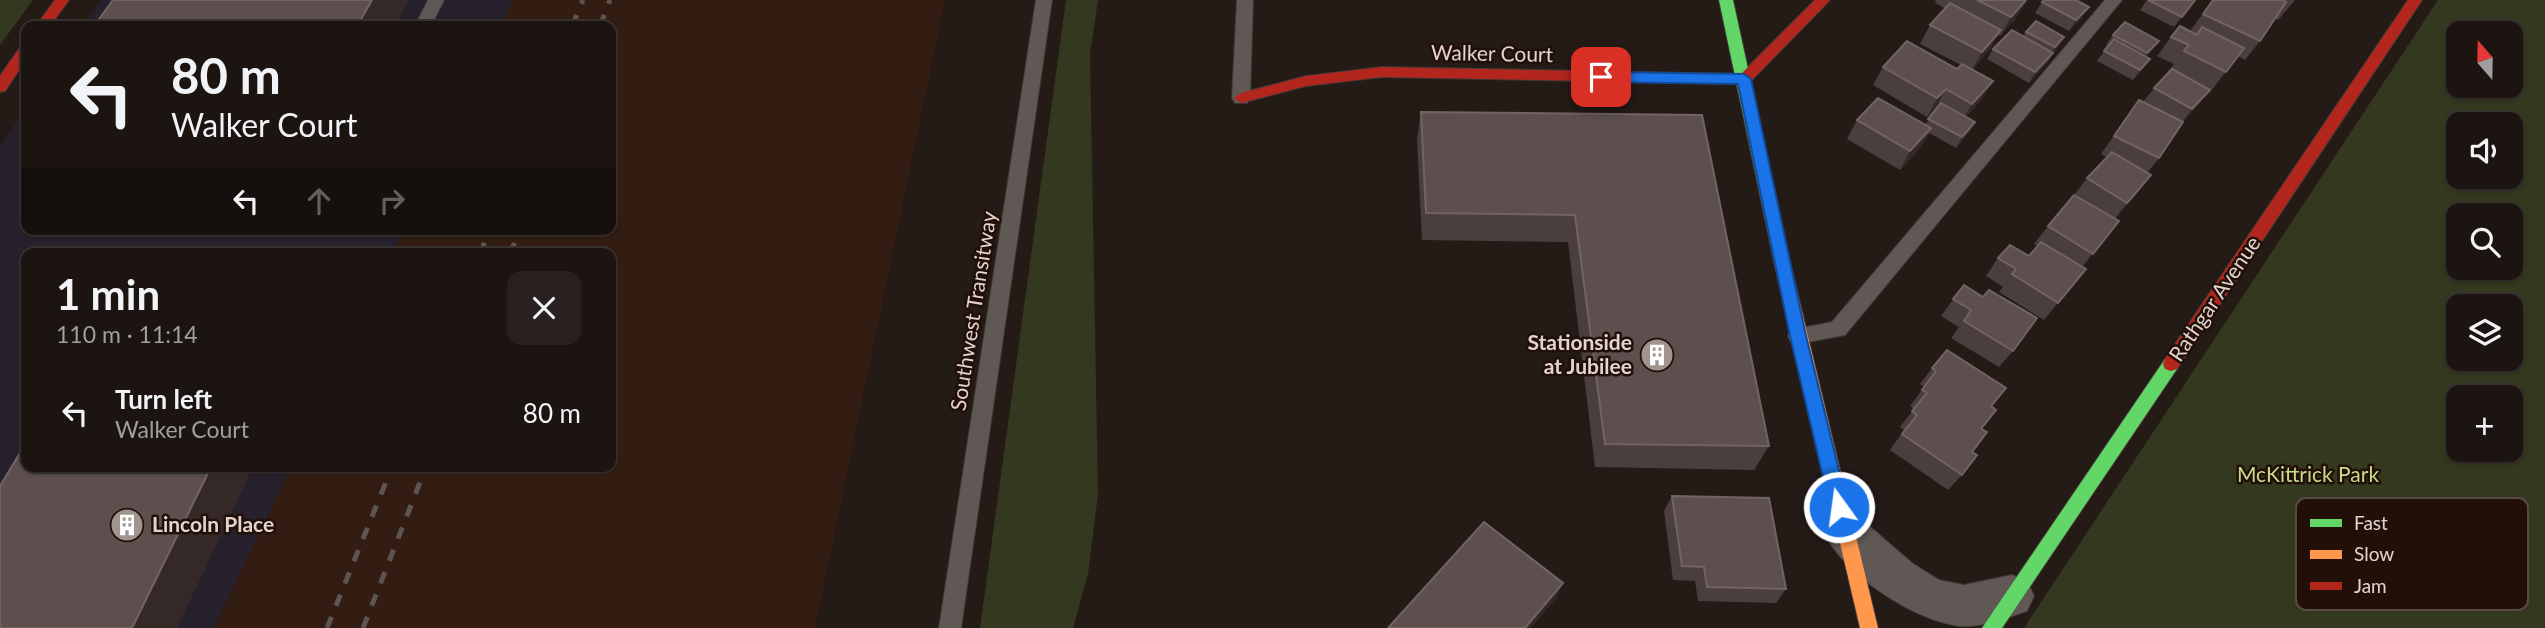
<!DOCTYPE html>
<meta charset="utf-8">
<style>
body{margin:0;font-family:Lato,sans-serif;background:#28211f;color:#f1f3f6;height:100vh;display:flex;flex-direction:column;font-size:26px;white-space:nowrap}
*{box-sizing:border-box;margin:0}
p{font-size:23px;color:#a09e9f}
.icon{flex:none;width:38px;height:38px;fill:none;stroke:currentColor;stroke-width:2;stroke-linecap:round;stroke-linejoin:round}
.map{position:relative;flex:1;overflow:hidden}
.details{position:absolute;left:21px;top:248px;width:595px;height:224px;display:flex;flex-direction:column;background:#1b1411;border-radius:14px;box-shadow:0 2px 5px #0004,0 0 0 2px #393331}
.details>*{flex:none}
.top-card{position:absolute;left:21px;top:21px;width:595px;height:214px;border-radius:14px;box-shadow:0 2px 5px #0004,0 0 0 2px #393331;background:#1b1411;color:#f1f3f6;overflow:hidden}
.needle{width:46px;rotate:340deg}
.buttons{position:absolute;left:2446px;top:21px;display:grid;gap:14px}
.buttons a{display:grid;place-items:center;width:77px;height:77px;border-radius:14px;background:#1b1411;box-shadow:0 2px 5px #0004,0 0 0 2px #393331;font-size:35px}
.pin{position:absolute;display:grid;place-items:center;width:60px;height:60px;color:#fff;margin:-30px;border-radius:14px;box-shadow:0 4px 10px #0006}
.me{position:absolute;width:77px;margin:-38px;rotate:346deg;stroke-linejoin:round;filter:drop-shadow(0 0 5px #0008)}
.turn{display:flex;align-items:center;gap:24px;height:147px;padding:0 35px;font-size:32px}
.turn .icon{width:91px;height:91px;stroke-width:2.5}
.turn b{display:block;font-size:49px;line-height:60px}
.lanes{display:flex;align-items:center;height:66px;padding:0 35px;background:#0003;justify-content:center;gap:35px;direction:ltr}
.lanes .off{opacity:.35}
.round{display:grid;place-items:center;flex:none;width:74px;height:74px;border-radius:14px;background:#28211f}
.headline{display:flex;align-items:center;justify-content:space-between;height:119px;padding:0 35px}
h1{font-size:42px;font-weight:700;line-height:52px}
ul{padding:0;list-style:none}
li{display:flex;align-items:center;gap:21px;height:91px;padding:0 35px}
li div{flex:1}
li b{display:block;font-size:26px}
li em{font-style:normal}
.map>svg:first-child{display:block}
.commercial{fill:#27202d}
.built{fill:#331d13}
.green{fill:#34381f;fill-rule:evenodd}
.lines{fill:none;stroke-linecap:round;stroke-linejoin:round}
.lane-casing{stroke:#403835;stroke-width:2}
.street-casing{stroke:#403835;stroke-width:2}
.fast-casing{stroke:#403835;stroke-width:2}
.slow-casing{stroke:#403835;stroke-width:2}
.jam-casing{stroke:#403835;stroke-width:2}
.lane{fill:#605855;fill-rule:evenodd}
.street{fill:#605855;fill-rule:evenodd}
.fast{fill:#63d668;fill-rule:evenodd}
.slow{fill:#ff974d;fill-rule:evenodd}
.jam{fill:#b3261e;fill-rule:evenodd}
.rail{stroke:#5d5552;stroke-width:5;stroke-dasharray:12 12;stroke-linecap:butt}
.wall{fill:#4b3e3f}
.shaded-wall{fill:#352928}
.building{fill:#5c4f4e;stroke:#716462;stroke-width:2}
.route{fill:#1a73e8;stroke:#114b97;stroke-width:2}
.labels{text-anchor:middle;stroke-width:5;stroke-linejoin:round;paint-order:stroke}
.street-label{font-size:21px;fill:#e2d5cf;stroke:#210f08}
.poi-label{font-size:21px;font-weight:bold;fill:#e2d5cf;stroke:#210f08;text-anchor:end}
.park-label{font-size:21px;fill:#c6dc89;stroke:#210f08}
.key{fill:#210f08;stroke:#5b4a44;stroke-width:2}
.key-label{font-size:19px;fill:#e2d5cf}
</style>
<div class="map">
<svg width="2545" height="628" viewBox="0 0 2545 628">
<rect width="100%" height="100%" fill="#241b17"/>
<g class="commercial">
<polygon points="101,0 513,0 500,26 83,26"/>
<polygon points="26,108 26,229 404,229 392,254 26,254 26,467 291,467 214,628 0,628 0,147"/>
</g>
<polygon class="built" points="513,0 945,0 815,628 214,628 291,467 611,467 611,254 392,254 404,229 611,229 611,26 500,26"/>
<g class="green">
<polygon points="0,0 33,0 0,45"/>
<polygon points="1066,0 1098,0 1090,54 1098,494 1088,574 1073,628 980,628"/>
<path d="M2438,0h107v628h-521zM2459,33h52v53h-52zM2459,124h52v53h-52zM2459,215h52v53h-52zM2459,306h52v53h-52zM2459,397h52v53h-52z"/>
</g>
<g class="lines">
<defs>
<g id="lane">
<polygon points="428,0 444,0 431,26 415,26"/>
<polygon points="1036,0 1052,0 961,628 939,628"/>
<polygon points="1237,0 1253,0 1250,98 1247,103 1235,103 1232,98"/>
<polygon points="2105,0 2122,0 1845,335 1798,344 1791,342 1788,336 1791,330 1832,322"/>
</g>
<path id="street" d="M1845,513l15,5 52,45 27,17 25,5 48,-10 15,6 7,15 -7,15c-20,7 -46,17 -68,15 -46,-6 -116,-52 -135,-94l6,-14z"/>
<g id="fast">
<polygon points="1719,0 1733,0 1791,266 1788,270 1778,270 1775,266"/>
<polygon points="2171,357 2177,359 2179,364 2177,369 2002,628 1982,628 2165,359"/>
</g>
<polygon id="slow" points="1783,260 1788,262 1791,266 1878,628 1860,628 1775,266 1778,262"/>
<g id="jam">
<polygon points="55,0 69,0 50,26 36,26"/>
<polygon points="1815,0 1830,0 1749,83 1744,84 1382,77 1306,86 1241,103 1234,98 1241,93 1306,76 1382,67 1741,74"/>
<polygon points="2408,0 2422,0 2177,369 2171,371 2165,369 2163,364 2165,359"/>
<polygon points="26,45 26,60 5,91 0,92 0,76 21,46"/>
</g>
</defs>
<use href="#lane" class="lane-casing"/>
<use href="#street" class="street-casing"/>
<use href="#fast" class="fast-casing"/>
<use href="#slow" class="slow-casing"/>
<use href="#jam" class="jam-casing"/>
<use href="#lane" class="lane"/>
<use href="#street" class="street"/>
<use href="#fast" class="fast"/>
<use href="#slow" class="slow"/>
<use href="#jam" class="jam"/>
<g class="rail">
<polyline points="572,26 583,0"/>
<polyline points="600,26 610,0"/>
<polyline points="480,254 490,229"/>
<polyline points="510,254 520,229"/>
<polyline points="327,628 392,467"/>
<polyline points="363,628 426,467"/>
</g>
</g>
<g class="wall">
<polygon points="1936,0 2027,0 2016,18 2000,36 1998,35 1990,49 1972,70 1993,81 1981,100 1966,117 1975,122 1969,132 1956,148 1929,133 1921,147 1900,170 1847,139 1857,120 1925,125 1937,108 1936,108 1927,117 1873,85 1883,67 1957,69 1961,65 1920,44 1930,25 1946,9 1935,3"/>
<polygon points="2147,0 2195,0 2174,27 2140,10"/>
<polygon points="2213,0 2295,0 2278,20 2275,18 2260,41 2245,60 2238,56 2211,91 2209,90 2183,122 2159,158 2147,173 2151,175 2115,219 2119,221 2082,267 2086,269 2044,320 1999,292 2003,287 1986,276 1998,258 2029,256 2038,246 2034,244 2048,226 2074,195 2087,178 2107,157 2101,154 2139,100 2143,102 2174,64 2157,56 2171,37 2190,31"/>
<polygon points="2042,2 2089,7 2082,17 2069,31 2035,13"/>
<polygon points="2026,32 2058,47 2053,53 2047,63 2029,83 1987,59 1993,49 2023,36"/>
<polygon points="2113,35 2159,41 2146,57 2150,59 2133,80 2097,61 2108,46 2106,45"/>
<polygon points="1421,112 1702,115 1769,446 1754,470 1595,467 1568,242 1422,240 1417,140"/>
<polygon points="1964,285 2013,351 1999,367 1951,338 1959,327 1941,316"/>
<polygon points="1932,368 1991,406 1962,475 1948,490 1890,450 1904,430 1900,427 1914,409 1910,406 1924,387 1920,384"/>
<polygon points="1672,496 1786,589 1776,603 1698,601 1695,581 1673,580 1664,511"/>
</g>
<g class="shaded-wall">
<polygon points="372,0 409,0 395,26 357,26"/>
<polygon points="2027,0 2016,18 2000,36 2011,17"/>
<polygon points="2089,7 2082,17 2069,31 2076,20"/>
<polygon points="2001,30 1990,49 1971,71 1982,52"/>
<polygon points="2064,37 2058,47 2048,57 2055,47"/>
<polygon points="2159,41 2151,52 2140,63 2147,53"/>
<polygon points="2053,53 2047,63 2029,83 2035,72"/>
<polygon points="1993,81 1981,100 1961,122 1972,104"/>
<polygon points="1946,89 1936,108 1927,117 1937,98"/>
<polygon points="2210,90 2195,108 2178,128 2192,109"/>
<polygon points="1975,122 1969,132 1956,148 1962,137"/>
<polygon points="1931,128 1921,147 1900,170 1910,151"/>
<polygon points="2151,175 2137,194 2113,221 2127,203"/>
<polygon points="211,467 241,467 250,474 177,628 132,628"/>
<polygon points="1563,583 1557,597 1531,628 1525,628"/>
</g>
<g class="building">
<polygon points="113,0 372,0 357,26 94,26"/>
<polygon points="1977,0 2026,0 2011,17"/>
<polygon points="2044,0 2076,0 2089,7 2076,20 2042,2"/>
<polygon points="2148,0 2195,0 2182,17"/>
<polygon points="2213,0 2283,0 2286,2 2260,41 2203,14"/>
<polygon points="1950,3 2001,30 1982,52 1930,25"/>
<polygon points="2036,21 2064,37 2055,47 2026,32"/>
<polygon points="2125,22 2159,41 2147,53 2113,35"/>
<polygon points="2180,26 2197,35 2202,27 2244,48 2226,72 2184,51 2189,45 2171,37"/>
<polygon points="2012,30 2053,53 2035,72 1993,49"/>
<polygon points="2114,39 2150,59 2140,70 2104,51"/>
<polygon points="1907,41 1957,69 1962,64 1993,81 1972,104 1946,89 1937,98 1883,67"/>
<polygon points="2172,69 2210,90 2192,109 2154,88"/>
<polygon points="1878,98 1931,128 1910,151 1857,120"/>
<polygon points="2139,100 2183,122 2159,158 2114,136"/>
<polygon points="1941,103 1975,122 1962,137 1928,119"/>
<polygon points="1421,112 1702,115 1769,446 1605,444 1575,215 1426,213"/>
<polygon points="2112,152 2151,175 2127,203 2087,178"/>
<polygon points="2074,195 2119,221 2093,254 2048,226"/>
<polygon points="2041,242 2086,269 2058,303 2012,274 2016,269 1998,258 2010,245 2029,256"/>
<polygon points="1964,285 1983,297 1989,290 2037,318 2013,351 1964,321 1971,310 1953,299"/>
<polygon points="1947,350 2006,388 1991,406 1996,410 1981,429 1987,432 1972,452 1977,455 1962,475 1902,434 1917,415 1912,411 1927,393 1922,390 1936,371 1932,368"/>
<polygon points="23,448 26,448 26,467 211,467 132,628 0,628 0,486"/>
<polygon points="1672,496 1769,498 1786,589 1707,587 1704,567 1682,566"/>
<polygon points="1484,522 1563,583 1525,628 1388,628"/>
</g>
<polygon class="route" points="1601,72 1744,74 1751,79 1806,336 1848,507 1845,513 1839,515 1833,513 1830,507 1790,336 1738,84 1601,82 1594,77"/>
<defs>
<symbol id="building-disc" viewBox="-11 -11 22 22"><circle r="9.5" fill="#a0948f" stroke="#210f08"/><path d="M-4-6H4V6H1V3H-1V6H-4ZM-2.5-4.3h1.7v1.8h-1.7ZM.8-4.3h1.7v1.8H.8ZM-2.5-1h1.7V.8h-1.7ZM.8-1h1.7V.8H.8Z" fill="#fff"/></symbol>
</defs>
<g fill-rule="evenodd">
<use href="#building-disc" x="1638" y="336" width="38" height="38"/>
<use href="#building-disc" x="108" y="506" width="38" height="38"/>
</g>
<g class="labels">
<g class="street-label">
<text transform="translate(1492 54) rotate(1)" y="7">Walker Court</text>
<text transform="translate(2215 299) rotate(-56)" y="7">Rathgar Avenue</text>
<text transform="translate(974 311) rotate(-81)" y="7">Southwest Transitway</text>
</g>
<g class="poi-label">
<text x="1632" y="350">Stationside<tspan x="1632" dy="24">at Jubilee</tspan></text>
<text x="152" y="532" text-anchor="start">Lincoln Place</text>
</g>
<g class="park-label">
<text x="2308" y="482">McKittrick Park</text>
</g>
</g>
<rect x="2296" y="498" width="232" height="112" rx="10" class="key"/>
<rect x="2310" y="519" width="32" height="8" fill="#63d668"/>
<rect x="2310" y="550" width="32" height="9" fill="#ff974d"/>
<rect x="2310" y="582" width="32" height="8" fill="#b3261e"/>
<g class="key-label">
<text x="2354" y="530">Fast</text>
<text x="2354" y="561">Slow</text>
<text x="2354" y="593">Jam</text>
</g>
</svg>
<div class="buttons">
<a><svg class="needle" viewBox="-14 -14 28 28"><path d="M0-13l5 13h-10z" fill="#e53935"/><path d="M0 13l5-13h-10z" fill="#a09e9f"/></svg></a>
<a><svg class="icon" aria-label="sound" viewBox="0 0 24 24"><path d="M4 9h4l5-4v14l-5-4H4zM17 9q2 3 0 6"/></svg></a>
<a><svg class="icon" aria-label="search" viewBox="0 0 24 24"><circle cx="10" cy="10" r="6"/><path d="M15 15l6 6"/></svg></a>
<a><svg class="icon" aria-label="layers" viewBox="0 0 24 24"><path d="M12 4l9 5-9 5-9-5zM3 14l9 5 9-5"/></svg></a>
<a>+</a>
</div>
<div class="pin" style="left:1601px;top:77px;background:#d93025"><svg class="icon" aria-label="arrive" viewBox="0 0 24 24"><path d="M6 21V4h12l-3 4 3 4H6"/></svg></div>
<svg class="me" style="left:1839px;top:507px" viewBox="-20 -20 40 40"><circle r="17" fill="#1a73e8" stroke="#fff" stroke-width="3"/><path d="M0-11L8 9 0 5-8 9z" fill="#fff"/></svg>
<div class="top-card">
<div class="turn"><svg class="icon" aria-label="left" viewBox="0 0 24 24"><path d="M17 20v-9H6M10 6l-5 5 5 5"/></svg><div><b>80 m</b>Walker Court</div></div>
<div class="lanes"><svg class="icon" aria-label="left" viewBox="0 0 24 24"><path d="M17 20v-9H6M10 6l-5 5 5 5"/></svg><svg class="icon off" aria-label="ahead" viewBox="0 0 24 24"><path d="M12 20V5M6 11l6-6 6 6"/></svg><svg class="icon off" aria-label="right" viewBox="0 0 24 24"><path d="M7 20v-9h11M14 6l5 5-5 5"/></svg></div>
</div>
<section class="details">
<div class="headline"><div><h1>1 min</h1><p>110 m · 11:14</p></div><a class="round"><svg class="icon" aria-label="close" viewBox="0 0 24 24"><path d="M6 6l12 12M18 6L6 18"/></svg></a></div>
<ul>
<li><svg class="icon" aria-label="left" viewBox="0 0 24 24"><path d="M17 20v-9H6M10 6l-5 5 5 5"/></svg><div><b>Turn left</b><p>Walker Court</p></div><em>80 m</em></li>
</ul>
</section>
</div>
